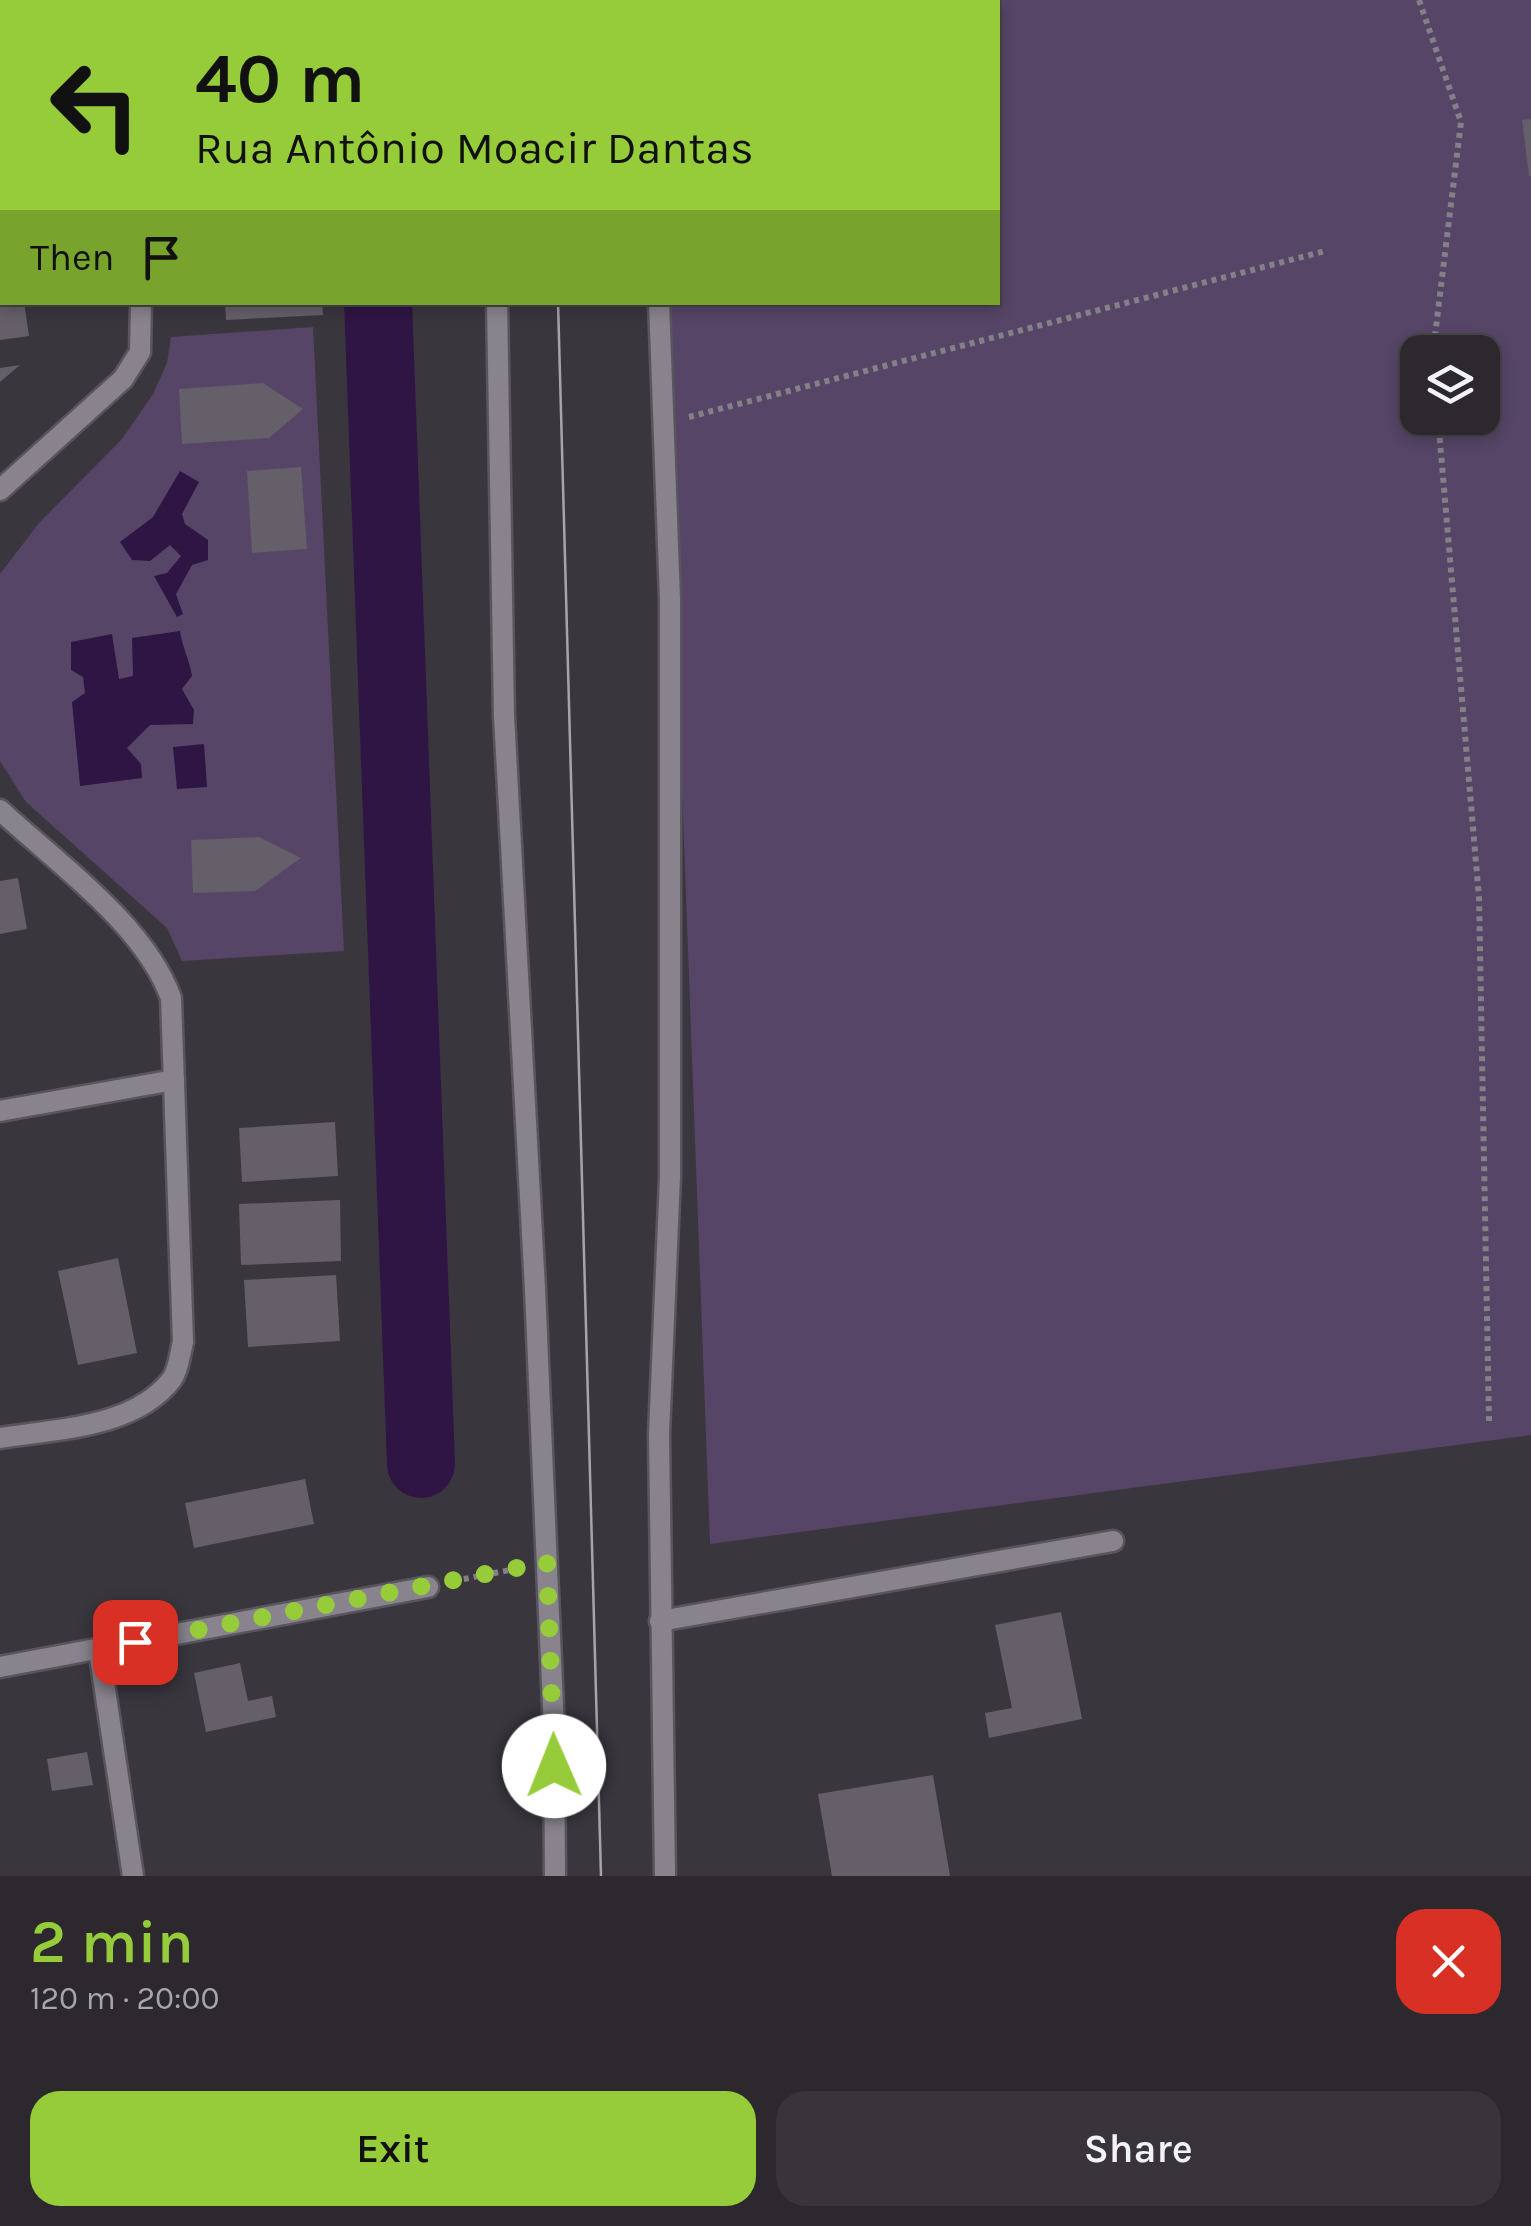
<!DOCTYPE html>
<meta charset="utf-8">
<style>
body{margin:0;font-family:Karla,sans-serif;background:#38343a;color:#f1f3f6;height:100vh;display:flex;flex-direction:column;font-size:38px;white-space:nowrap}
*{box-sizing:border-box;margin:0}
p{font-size:32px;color:#a6a6aa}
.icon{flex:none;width:55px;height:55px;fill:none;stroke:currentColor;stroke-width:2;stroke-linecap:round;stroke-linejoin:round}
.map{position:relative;height:1876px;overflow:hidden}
.side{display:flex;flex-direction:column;background:#2c282e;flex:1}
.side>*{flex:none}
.top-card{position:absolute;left:0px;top:0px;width:1000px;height:305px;box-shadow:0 5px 15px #0003,0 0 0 2px #48444a;background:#96cc39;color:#111;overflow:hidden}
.controls{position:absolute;left:1400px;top:335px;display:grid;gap:20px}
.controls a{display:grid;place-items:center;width:100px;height:100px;border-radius:20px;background:#2c282e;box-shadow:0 5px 15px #0003,0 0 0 2px #48444a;font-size:50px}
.pin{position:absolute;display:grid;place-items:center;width:85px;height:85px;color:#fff;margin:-42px;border-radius:20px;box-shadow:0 5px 15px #0006}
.me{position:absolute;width:110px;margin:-55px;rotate:359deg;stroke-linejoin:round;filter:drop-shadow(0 0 8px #0008)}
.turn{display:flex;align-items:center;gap:35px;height:210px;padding:0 30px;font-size:45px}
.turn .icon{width:130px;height:130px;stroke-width:2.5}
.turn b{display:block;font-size:70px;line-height:85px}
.then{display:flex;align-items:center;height:95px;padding:0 30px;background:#0003;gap:20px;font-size:38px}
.round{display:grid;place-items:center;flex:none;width:105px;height:105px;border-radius:30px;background:#38343a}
.headline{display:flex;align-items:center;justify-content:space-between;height:170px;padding:0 30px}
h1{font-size:60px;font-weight:600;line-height:75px;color:#96cc39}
.action{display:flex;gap:20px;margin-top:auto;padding:20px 30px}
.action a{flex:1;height:115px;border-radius:30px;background:#96cc39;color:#111;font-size:40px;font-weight:600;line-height:115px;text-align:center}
.action a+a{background:#38343a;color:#f1f3f6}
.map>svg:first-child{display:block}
.green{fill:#564566;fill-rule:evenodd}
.water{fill:#2f1543}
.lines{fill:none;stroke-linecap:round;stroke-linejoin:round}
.river{stroke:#2f1543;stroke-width:68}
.building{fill:#645f69}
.minor-casing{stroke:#58555c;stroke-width:25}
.path{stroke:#848087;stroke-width:6;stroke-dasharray:5 5;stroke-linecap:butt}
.minor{stroke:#88838d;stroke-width:20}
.tram{stroke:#a6a4aa;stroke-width:2.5}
.route{stroke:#96cc39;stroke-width:18;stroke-dasharray:0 32.4}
</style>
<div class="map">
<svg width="1531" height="1876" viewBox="0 0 1531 1876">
<rect width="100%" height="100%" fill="#3a363e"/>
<g class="green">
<path d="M653,0h878v1435l-821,109 -46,-1241 334,-1v-300zM1418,352h64v66h-64z"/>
<polygon points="313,327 344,951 182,961 167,928 26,802 0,761 0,574 39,523 122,439 153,394 167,363 171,337"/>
</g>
<g class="water">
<polygon points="180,471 199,482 182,514 185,524 208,540 208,560 192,565 176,594 183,614 177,617 154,576 167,573 181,556 170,545 150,561 132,560 120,542 153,517"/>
<path d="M180,631c2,16 10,30 12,45l-10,13 12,21 -1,14 -43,1 -23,23 14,16 1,14 -62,8 -8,-84 13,-9 -2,-16 -12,-7v-28l41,-8 7,45 14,-3 -1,-38z"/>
<polygon points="204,744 207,787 177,789 173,747"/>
</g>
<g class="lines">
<g class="river">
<polyline points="367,0 367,2"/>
<polyline points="378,302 421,1464"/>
</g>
</g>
<g class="building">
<polygon points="1531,119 1531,176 1529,176 1522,120"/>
<polygon points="0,302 24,302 29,336 0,340"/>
<polygon points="225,302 322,302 323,315 226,320"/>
<polygon points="20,365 0,382 0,368"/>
<polygon points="263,383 303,409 269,438 182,444 179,389"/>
<polygon points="301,467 307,549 252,553 247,471"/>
<polygon points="259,837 301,858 255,891 193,893 191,840"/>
<polygon points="18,878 27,929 0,934 0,881"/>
<polygon points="335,1122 338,1176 242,1182 239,1128"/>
<polygon points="340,1200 341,1261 241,1265 239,1204"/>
<polygon points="118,1258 137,1353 78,1365 58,1271"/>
<polygon points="336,1275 340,1341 248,1347 244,1280"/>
<polygon points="305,1479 314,1524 194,1548 185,1503"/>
<polygon points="1061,1612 1082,1719 989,1738 985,1713 1012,1708 995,1625"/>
<polygon points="240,1663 248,1701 272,1696 276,1717 206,1732 194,1673"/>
<polygon points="87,1752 93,1785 52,1791 47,1759"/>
<polygon points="933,1775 950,1876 832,1876 818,1794"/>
</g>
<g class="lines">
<defs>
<g id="minor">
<polyline points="492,0 492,2"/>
<polyline points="647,0 647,2"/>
<polyline points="136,2 136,0"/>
<polyline points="0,205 2,205"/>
<polyline points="497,302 504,716 535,1289 554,1730 555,1876"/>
<polyline points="659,302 670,599 670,1177 659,1434 665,1876"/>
<polyline points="0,490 123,379 140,352 141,302"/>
<path d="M0,810c57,53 145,115 171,188l12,344c-3,11 -4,27 -11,37 -37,49 -116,50 -172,59"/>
<polyline points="0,1111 174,1080"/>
<polyline points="660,1621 1113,1541"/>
<polyline points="99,1650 133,1876"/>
<polyline points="0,1667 428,1587"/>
</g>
</defs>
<use href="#minor" class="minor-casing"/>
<g class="path">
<polyline points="1419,0 1461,122 1433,352"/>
<polyline points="689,417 1325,251"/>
<polyline points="1438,418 1479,898 1489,1421"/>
<polyline points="454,1581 520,1568"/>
</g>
<use href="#minor" class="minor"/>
<g class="tram">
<polyline points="550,0 550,2"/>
<polyline points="558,302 601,1876"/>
</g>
</g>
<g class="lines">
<polyline class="route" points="135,1642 547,1562 554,1766"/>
</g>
</svg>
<div class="controls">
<a><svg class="icon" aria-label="layers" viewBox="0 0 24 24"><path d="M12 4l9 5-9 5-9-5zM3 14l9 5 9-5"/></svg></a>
</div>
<div class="pin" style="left:135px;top:1642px;background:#d93025"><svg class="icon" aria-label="arrive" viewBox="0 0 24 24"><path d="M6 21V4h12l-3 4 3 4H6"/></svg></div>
<svg class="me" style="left:554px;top:1766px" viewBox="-20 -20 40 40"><circle r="19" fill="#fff"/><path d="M0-13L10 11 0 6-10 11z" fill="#96cc39"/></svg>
<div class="top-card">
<div class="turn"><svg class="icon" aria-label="left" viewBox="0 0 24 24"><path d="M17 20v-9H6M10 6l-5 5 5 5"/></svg><div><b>40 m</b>Rua Antônio Moacir Dantas</div></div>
<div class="then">Then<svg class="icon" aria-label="arrive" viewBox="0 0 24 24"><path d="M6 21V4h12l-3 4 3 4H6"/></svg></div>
</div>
</div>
<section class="side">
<div class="headline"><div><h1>2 min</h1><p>120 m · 20:00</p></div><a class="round" style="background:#d93025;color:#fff"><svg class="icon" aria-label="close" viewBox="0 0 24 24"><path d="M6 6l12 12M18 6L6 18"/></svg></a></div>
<div class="action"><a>Exit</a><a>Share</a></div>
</section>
